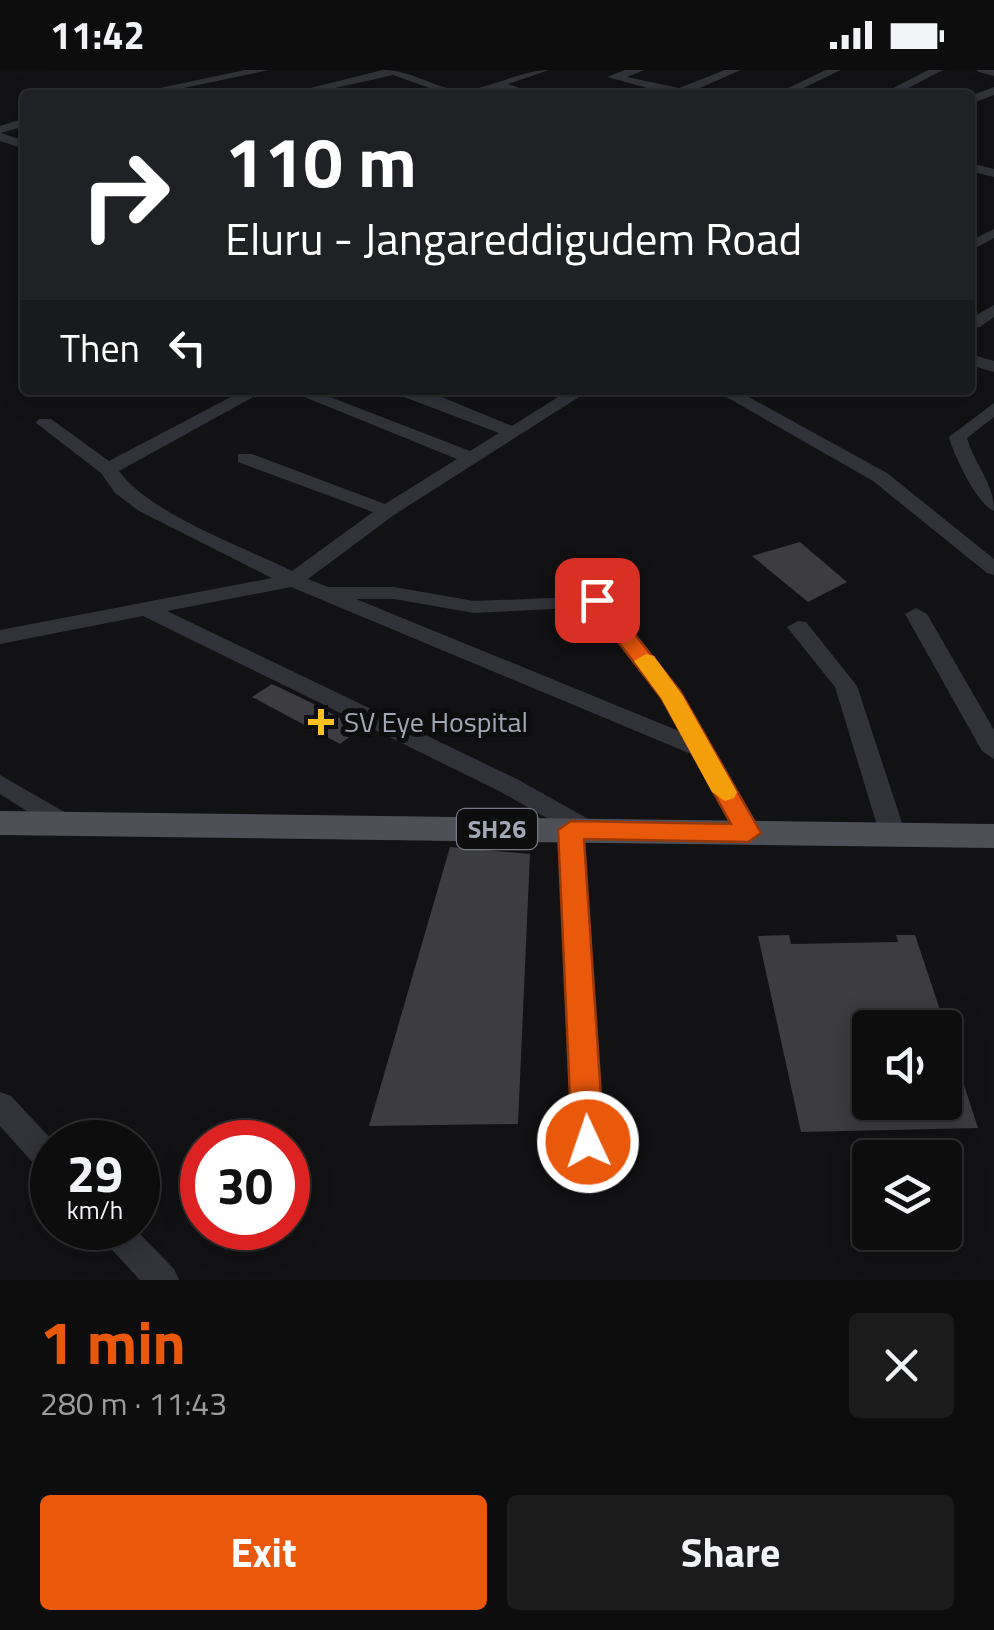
<!DOCTYPE html>
<meta charset="utf-8">
<style>
body{margin:0;font-family:"Titillium Web",sans-serif;background:#1c1b1c;color:#f1f3f6;height:100vh;display:flex;flex-direction:column;font-size:38px;white-space:nowrap}
*{box-sizing:border-box;margin:0}
p{font-size:32px;color:#9b9c9e}
.icon{flex:none;width:55px;height:55px;fill:none;stroke:currentColor;stroke-width:2;stroke-linecap:round;stroke-linejoin:round}
.map{position:relative;height:1210px;overflow:hidden}
.details{display:flex;flex-direction:column;background:#0e0d0e;flex:1}
.details>*{flex:none}
.hud{position:absolute;left:20px;top:20px;width:955px;height:305px;border-radius:10px;box-shadow:0 5px 25px #0003,0 0 0 2px #2e2d2e;background:#202124;color:#fff;overflow:hidden}
.tools{position:absolute;left:852px;top:940px;display:grid;gap:20px}
.tools a{display:grid;place-items:center;width:110px;height:110px;border-radius:10px;background:#0e0d0e;box-shadow:0 5px 25px #0003,0 0 0 2px #2e2d2e;font-size:50px}
.speed{position:absolute;left:30px;top:1050px;display:flex;gap:20px;font-size:50px;font-weight:700;text-align:center}
.speed>*{display:grid;place-content:center;width:130px;height:130px;border-radius:50%;background:#0e0d0e;box-shadow:0 5px 25px #0003,0 0 0 2px #2e2d2e;line-height:1}
.speed small{font-size:25px;font-weight:400}
.speed .limit{border:15px solid #d22;background:#fff;color:#111}
.pin{position:absolute;display:grid;place-items:center;width:85px;height:85px;color:#fff;margin:-42px;border-radius:20px;box-shadow:0 5px 15px #0006}
.me{position:absolute;width:110px;margin:-55px;rotate:357deg;stroke-linejoin:round;filter:drop-shadow(0 0 8px #0008)}
.turn{display:flex;align-items:center;gap:35px;height:210px;padding:0 40px;font-size:45px}
.turn .icon{width:130px;height:130px;stroke-width:2.5}
.turn b{display:block;font-size:70px;line-height:85px}
.then{display:flex;align-items:center;height:95px;padding:0 40px;background:#0003;gap:20px;font-size:38px}
.round{display:grid;place-items:center;flex:none;width:105px;height:105px;border-radius:10px;background:#1c1b1c}
.overview{display:flex;align-items:center;justify-content:space-between;height:170px;padding:0 40px}
h1{font-size:60px;font-weight:700;line-height:75px;color:#ea580c}
.button{display:flex;gap:20px;margin-top:auto;padding:20px 40px}
.button a{flex:1;height:115px;border-radius:10px;background:#ea580c;color:#fff;font-size:40px;font-weight:700;line-height:115px;text-align:center}
.button a+a{background:#1c1b1c;color:#f1f3f6}
.status{display:flex;justify-content:space-between;align-items:center;height:70px;padding:0 50px;background:#0e0d0e;direction:ltr}
.status svg{height:28px;fill:currentColor}
.map>svg:first-child{display:block}
.building{fill:#3c3c41}
.lines{fill:none;stroke-linecap:round;stroke-linejoin:round}
.minor{fill:#323339;fill-rule:evenodd}
.major{fill:#4e5058;fill-rule:evenodd}
.route{fill:#ea580c;stroke:#983908;stroke-width:2.5}
.slow{fill:#f59e0b}
.poi-dot{fill:#ffc11e;stroke:#0d0d0e;stroke-width:4}
.labels{text-anchor:middle;stroke-width:10;stroke-linejoin:round;paint-order:stroke}
.shield{fill:#0d0d0e;stroke:#757983;stroke-width:2.5}
.shield-label{font-size:25px;font-weight:bold;fill:#a2a7b5}
.poi-label{font-size:28px;fill:#a2a7b5;stroke:#0d0d0e;text-anchor:start}
</style>
<div class="status"><b>11:42</b><svg viewBox="0 0 49 12"><path d="M0 12V9h3v3zM5 12V6h3v6zM10 12V3h3v9zM15 12V0h3v12zM26 1h20v11H26zM47 4h2v5h-2z"/></svg></div>
<div class="map">
<svg width="994" height="1210" viewBox="0 0 994 1210">
<rect width="100%" height="100%" fill="#121113"/>
<g class="building">
<polygon points="800,472 847,512 808,532 752,486"/>
<polygon points="272,614 310,632 360,659 340,674 252,627"/>
<polygon points="450,777 530,784 518,1054 369,1056"/>
<polygon points="789,865 791,874 898,872 896,865 915,865 946,958 870,958 870,1032 945,1032 948,966 978,1058 801,1062 758,866"/>
</g>
<g class="lines">
<g class="minor">
<polygon points="245,0 269,0 151,25 127,25"/>
<path d="M383,0c28,0 49,17 75,20 22,3 62,-20 91,-20l-41,14 31,11h-19l-25,-7 -23,7h-23l-56,-20 -89,20h-22z"/>
<polygon points="625,0 644,0 627,7 679,18 725,0 741,0 693,21 700,25 673,25 607,7"/>
<polygon points="826,0 841,0 789,25 773,25"/>
<polygon points="928,0 943,0 895,25 880,25"/>
<polygon points="977,0 994,0 994,6 979,2"/>
<polygon points="994,17 994,25 970,34 970,26"/>
<polygon points="25,48 25,56 1,63 25,71 25,79 0,71 0,56"/>
<polygon points="970,93 994,99 994,107 970,101"/>
<polygon points="994,159 994,168 970,181 970,171"/>
<polygon points="994,235 994,247 980,257 970,258 970,249"/>
<polygon points="970,284 994,291 994,302 970,295"/>
<path d="M244,320h22l-147,81c30,42 124,76 173,100l81,-59 -135,-50v-8h14l133,50 72,-45 -170,-69h25l158,61 29,-18 -95,-36 -1,-7h22l87,36 57,-36h21l-196,125 -86,64 20,8h66l80,14 130,-5 76,96 82,141 -4,6h-18l-49,-85 -400,-167 -124,24 350,168 82,46 4,6 -4,6 -15,1 22,343 -5,10 -11,4 -11,-4 -5,-10 -13,-355 -62,-35 -356,-175 -143,28v-14l272,-52 -133,-67 -24,-18 -14,-20 -65,-50 3,-4h12l58,42zM356,529h38l80,14 117,-6 71,92 17,32z"/>
<polygon points="714,320 736,320 887,403 994,489 994,505 987,503 873,411"/>
<path d="M994,333v14l-27,21c8,28 27,44 27,73 -17,-7 -40,-55 -45,-74z"/>
<polygon points="916,538 927,544 994,660 994,689 982,681 905,544"/>
<polygon points="798,551 806,552 857,616 906,765 902,771 884,771 880,765 835,617 787,557"/>
<polygon points="0,705 73,747 77,753 73,759 55,759 0,724"/>
<polygon points="0,1022 11,1026 54,1072 52,1105 41,1102 0,1056"/>
<polygon points="97,1158 134,1158 174,1199 179,1210 140,1210 101,1168"/>
</g>
<polygon class="major" points="0,741 994,754 994,778 0,765"/>
</g>
<polygon class="route" points="597,524 604,526 680,621 761,763 748,772 584,769 604,1072 599,1081 588,1085 577,1081 572,1072 558,760 571,751 731,754 662,629 586,530"/>
<polygon class="slow" points="646,584 654,586 683,626 737,722 734,728 725,731 712,722 661,628 634,591"/>
<path class="poi-dot" d="M316 637h10v10h10v10h-10v10h-10v-10h-10v-10h10z"/>
<g class="labels">
<rect class="shield" x="457" y="739" width="80" height="40" rx="8"/>
<g class="shield-label">
<text x="497" y="768">SH26</text>
</g>
<g class="poi-label">
<text x="344" y="662">SV Eye Hospital</text>
</g>
</g>
</svg>
<div class="tools">
<a><svg class="icon" aria-label="sound" viewBox="0 0 24 24"><path d="M4 9h4l5-4v14l-5-4H4zM17 9q2 3 0 6"/></svg></a>
<a><svg class="icon" aria-label="layers" viewBox="0 0 24 24"><path d="M12 4l9 5-9 5-9-5zM3 14l9 5 9-5"/></svg></a>
</div>
<div class="speed"><div>29<small>km/h</small></div><div class="limit">30</div></div>
<div class="pin" style="left:597px;top:530px;background:#d93025"><svg class="icon" aria-label="arrive" viewBox="0 0 24 24"><path d="M6 21V4h12l-3 4 3 4H6"/></svg></div>
<svg class="me" style="left:588px;top:1072px" viewBox="-20 -20 40 40"><circle r="17" fill="#ea580c" stroke="#fff" stroke-width="3"/><path d="M0-11L8 9 0 5-8 9z" fill="#fff"/></svg>
<div class="hud">
<div class="turn"><svg class="icon" aria-label="right" viewBox="0 0 24 24"><path d="M7 20v-9h11M14 6l5 5-5 5"/></svg><div><b>110 m</b>Eluru - Jangareddigudem Road</div></div>
<div class="then">Then<svg class="icon" aria-label="left" viewBox="0 0 24 24"><path d="M17 20v-9H6M10 6l-5 5 5 5"/></svg></div>
</div>
</div>
<section class="details">
<div class="overview"><div><h1>1 min</h1><p>280 m · 11:43</p></div><a class="round"><svg class="icon" aria-label="close" viewBox="0 0 24 24"><path d="M6 6l12 12M18 6L6 18"/></svg></a></div>
<div class="button"><a>Exit</a><a>Share</a></div>
</section>
